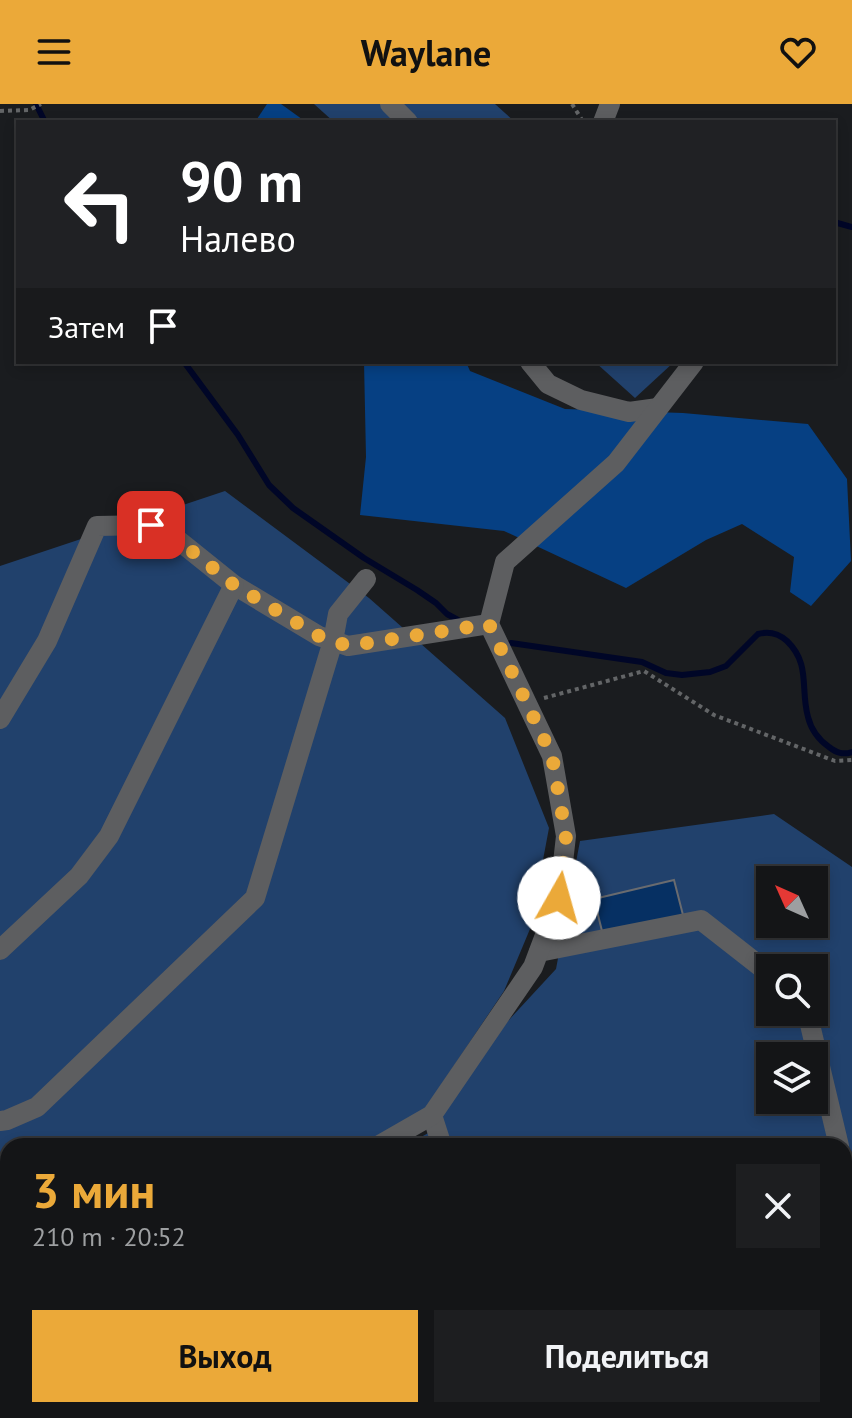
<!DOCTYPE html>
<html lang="ru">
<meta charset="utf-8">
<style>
body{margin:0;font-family:"PT Sans",sans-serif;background:#1d1e20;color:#f1f3f6;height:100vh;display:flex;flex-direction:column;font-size:30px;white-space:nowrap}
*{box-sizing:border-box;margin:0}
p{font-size:26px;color:#9d9fa1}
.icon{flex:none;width:44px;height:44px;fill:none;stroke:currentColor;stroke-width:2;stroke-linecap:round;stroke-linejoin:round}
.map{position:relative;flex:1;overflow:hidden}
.drawer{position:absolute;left:0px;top:1034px;width:852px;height:280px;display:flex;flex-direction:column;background:#141517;border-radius:24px 24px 0 0;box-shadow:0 4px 12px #0003,0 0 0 2px #333436}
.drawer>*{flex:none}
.hud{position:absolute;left:16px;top:16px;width:820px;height:244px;border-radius:0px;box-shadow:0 4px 12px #0003,0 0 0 2px #333436;background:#202124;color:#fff;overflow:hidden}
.needle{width:52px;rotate:315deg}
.buttons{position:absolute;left:756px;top:762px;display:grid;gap:16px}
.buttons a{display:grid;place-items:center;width:72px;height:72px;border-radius:0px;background:#141517;box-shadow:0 4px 12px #0003,0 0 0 2px #333436;font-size:40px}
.pin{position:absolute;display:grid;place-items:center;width:68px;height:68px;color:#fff;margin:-34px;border-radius:16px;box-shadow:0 4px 12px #0006}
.me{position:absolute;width:88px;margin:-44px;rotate:7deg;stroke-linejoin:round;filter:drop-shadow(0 0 6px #0008)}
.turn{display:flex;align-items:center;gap:28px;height:168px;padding:0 32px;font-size:36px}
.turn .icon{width:104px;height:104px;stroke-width:2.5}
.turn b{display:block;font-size:56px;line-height:68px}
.then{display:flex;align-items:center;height:76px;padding:0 32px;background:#0003;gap:16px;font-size:30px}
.round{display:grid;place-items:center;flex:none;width:84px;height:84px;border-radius:0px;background:#1d1e20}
.overview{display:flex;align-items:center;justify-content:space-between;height:136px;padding:0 32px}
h1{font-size:48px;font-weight:800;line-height:60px;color:#eba939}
.action{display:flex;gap:16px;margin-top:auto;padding:16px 32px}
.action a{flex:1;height:92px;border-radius:0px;background:#eba939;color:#111;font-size:32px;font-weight:800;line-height:92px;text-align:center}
.action a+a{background:#1d1e20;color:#f1f3f6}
header{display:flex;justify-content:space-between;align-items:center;height:104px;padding:0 32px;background:#eba939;color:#111;font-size:36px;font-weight:800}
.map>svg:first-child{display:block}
.green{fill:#21416c;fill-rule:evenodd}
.forest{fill:#064083}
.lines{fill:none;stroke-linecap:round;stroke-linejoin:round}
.stream{stroke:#000627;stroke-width:6}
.building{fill:#063063;stroke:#696b6f;stroke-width:2}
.path{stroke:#636567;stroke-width:4;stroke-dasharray:4 4;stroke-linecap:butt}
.minor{stroke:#5d5e60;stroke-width:20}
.route{stroke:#eba939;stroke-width:14;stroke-dasharray:0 25.2}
</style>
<header><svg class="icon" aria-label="menu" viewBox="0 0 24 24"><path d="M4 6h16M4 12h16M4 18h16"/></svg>Waylane<svg class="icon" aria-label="heart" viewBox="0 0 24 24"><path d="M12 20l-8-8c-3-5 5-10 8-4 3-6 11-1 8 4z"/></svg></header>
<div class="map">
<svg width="852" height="1314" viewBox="0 0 852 1314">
<rect width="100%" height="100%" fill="#1a1c1f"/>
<g class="green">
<polygon points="314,0 495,0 515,18 334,18"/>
<polygon points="595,258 674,258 635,294"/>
<polygon points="225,387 369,494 505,614 549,724 530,825 504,887 419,1014 367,1042 8,1042 8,1197 0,1195 0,462"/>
<path d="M774,710l78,53v551h-852v-93l8,1v84h836v-264h-439l25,-14 77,-110 49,-53 24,-128zM770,776h44v44h-44zM770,864h44v44h-44zM770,952h44v44h-44z"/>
</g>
<g class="forest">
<polygon points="267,0 281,0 306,18 255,18"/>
<polygon points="364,258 466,258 470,267 565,305 683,309 808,320 847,375 851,457 811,502 790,488 794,453 742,420 706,436 626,484 504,427 360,411 366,353"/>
</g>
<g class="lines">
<g class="stream">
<polyline points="36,0 45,18"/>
<polyline points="834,118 852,123"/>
<polyline points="184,258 238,331 269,381 293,404 364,454 417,486 436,499 447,510 458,516"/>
<path d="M511,539l131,19 24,11 16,2 28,-3 16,-6 32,-32c11,-3 20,-1 29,7 24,23 13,48 21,76 3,12 11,23 21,30 8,6 14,8 23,5"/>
</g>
</g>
<polygon class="building" points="674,776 683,811 603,831 594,795"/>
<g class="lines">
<g class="path">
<polyline points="572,0 582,16"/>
<polyline points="0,7 29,6 41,0"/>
<polyline points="544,594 644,567 714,611 835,657 852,656"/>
</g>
<g class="minor">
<polyline points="390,0 408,18"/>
<polyline points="603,18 610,0"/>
<polyline points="530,258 548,280 581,296 629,308 658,304"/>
<polyline points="0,615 47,537 97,422 151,421 168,428 234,481 319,532 348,542 489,520"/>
<polyline points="0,846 79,772 109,732 234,481"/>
<polyline points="539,848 701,816 770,870"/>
<polyline points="807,908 839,1042"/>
<polyline points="432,1011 442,1042"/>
<polyline points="0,1017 7,1016 37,1003 255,794 333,537 338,510 366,475"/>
<polyline points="378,1042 432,1011 533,863 559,794 566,732 552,652 489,520 505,458 616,359 694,258"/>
<polyline points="844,1065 852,1099"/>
<polyline points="0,1202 8,1204"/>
<polyline points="0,1230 8,1240"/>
<polyline points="55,1306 60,1314"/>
<polyline points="531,1306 534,1314"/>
</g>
</g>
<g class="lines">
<polyline class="route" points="151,421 168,428 234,481 319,532 348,542 489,520 552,652 566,732 559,794"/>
</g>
</svg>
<div class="buttons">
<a><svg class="needle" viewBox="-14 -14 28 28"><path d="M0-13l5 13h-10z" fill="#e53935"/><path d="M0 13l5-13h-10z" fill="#9d9fa1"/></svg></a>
<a><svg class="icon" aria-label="search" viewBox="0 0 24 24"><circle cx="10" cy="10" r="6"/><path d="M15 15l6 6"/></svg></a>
<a><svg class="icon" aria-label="layers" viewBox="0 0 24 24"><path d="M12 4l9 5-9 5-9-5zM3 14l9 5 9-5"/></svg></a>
</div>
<div class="pin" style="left:151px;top:421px;background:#d93025"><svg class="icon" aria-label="arrive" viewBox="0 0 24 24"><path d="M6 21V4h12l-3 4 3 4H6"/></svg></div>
<svg class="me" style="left:559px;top:794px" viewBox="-20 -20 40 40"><circle r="19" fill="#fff"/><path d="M0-13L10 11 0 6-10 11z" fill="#eba939"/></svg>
<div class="hud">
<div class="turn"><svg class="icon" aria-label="left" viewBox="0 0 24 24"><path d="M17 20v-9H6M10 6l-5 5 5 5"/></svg><div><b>90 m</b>Налево</div></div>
<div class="then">Затем<svg class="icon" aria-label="arrive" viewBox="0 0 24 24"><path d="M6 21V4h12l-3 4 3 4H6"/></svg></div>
</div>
<section class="drawer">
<div class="overview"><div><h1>3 мин</h1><p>210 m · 20:52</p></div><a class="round"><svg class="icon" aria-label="close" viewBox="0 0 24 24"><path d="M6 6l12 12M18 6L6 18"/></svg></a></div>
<div class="action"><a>Выход</a><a>Поделиться</a></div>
</section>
</div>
